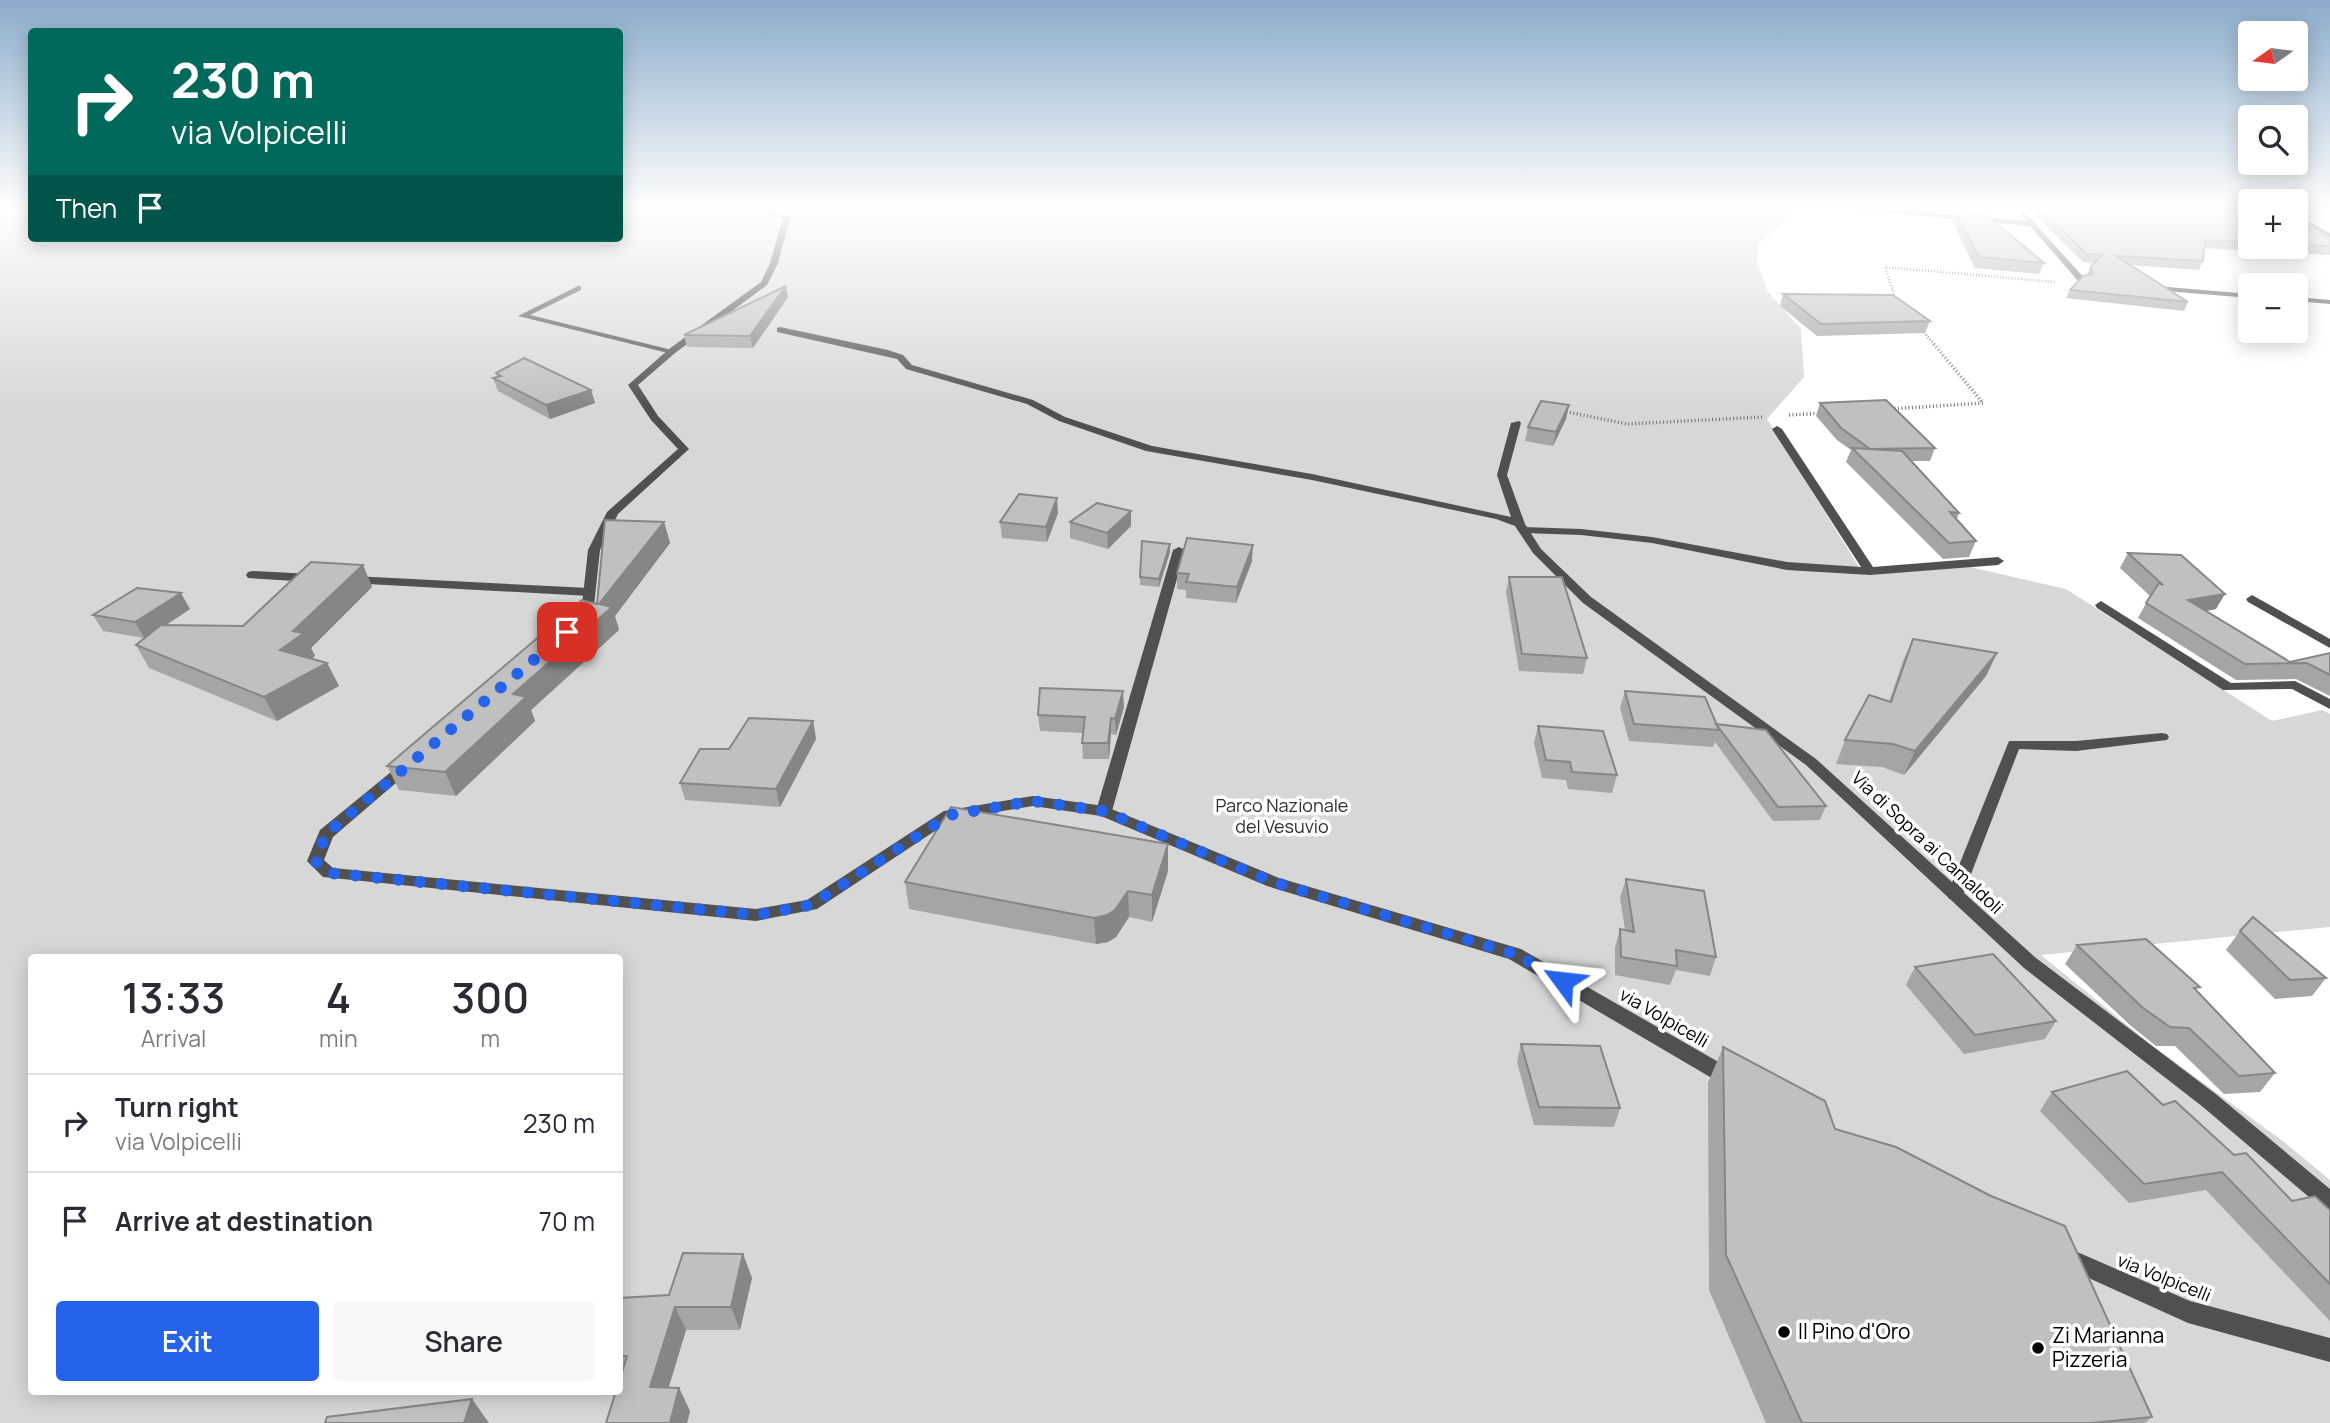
<!DOCTYPE html>
<meta charset="utf-8">
<style>
body{margin:0;font-family:Manrope,sans-serif;background:#f7f7f7;color:#2b2b33;height:100vh;display:flex;flex-direction:column;font-size:26px;white-space:nowrap}
*{box-sizing:border-box;margin:0}
p{font-size:23px;color:#7c7c81}
.icon{flex:none;width:38px;height:38px;fill:none;stroke:currentColor;stroke-width:2;stroke-linecap:round;stroke-linejoin:round}
.map{position:relative;flex:1;overflow:hidden}
.details{position:absolute;left:28px;top:954px;width:595px;height:441px;display:flex;flex-direction:column;background:#fff;border-radius:7px;box-shadow:0 4px 18px #0003}
.details>*{flex:none}
.top-card{position:absolute;left:28px;top:28px;width:595px;height:214px;border-radius:7px;box-shadow:0 4px 18px #0003;background:#00695c;color:#fff;overflow:hidden}
.needle{width:46px;rotate:256deg}
.controls{position:absolute;left:2238px;top:21px;display:grid;gap:14px}
.controls a{display:grid;place-items:center;width:70px;height:70px;border-radius:7px;background:#fff;box-shadow:0 4px 18px #0003;font-size:35px}
.pin{position:absolute;display:grid;place-items:center;width:60px;height:60px;color:#fff;margin:-30px;border-radius:14px;box-shadow:0 4px 10px #0006}
.me{position:absolute;width:77px;margin:-38px;rotate:300deg;stroke-linejoin:round;filter:drop-shadow(0 0 5px #0008)}
.turn{display:flex;align-items:center;gap:24px;height:147px;padding:0 28px;font-size:32px}
.turn .icon{width:91px;height:91px;stroke-width:2.5}
.turn b{display:block;font-size:49px;line-height:60px}
.then{display:flex;align-items:center;height:66px;padding:0 28px;background:#0003;gap:14px;font-size:26px}
.eta{display:flex;justify-content:space-evenly;align-items:center;height:119px;text-align:center}
.eta b{font-size:42px;font-weight:600;line-height:49px}
.action{display:flex;gap:14px;margin-top:auto;padding:14px 28px}
.action a{flex:1;height:80px;border-radius:7px;background:#2563eb;color:#fff;font-size:28px;font-weight:600;line-height:80px;text-align:center}
.action a+a{background:#f7f7f7;color:#2b2b33}
ul{padding:0;list-style:none}
li{display:flex;align-items:center;gap:21px;height:98px;padding:0 28px;border-top:2px solid #e1e1e2}
li div{flex:1}
li b{display:block;font-size:26px}
li em{font-style:normal}
.map>svg:first-child{display:block}
.green{fill:#d7d7d7;fill-rule:evenodd}
.lines{fill:none;stroke-linecap:round;stroke-linejoin:round}
.path-far1{stroke:#727272;stroke-width:2.5;stroke-dasharray:1 2;stroke-linecap:butt}
.path{stroke:#727272;stroke-width:3.5;stroke-dasharray:1 2.5;stroke-linecap:butt}
.service{fill:#505050;fill-rule:evenodd}
.minor{fill:#505050;fill-rule:evenodd}
.wall{fill:#a5a5a5}
.shaded-wall{fill:#868686}
.building{fill:#c0c0c0;stroke:#868686;stroke-width:2}
.route{stroke:#2563eb;stroke-width:12;stroke-dasharray:0 21.6}
.poi-dot{fill:#000;stroke:#fff;stroke-width:2.5}
.labels{text-anchor:middle;stroke-width:7;stroke-linejoin:round;paint-order:stroke}
.park-label{font-size:18px;fill:#2e2e2e;stroke:#fff}
.street-label{font-size:18px;fill:#000;stroke:#fff}
.near-poi-label{font-size:21px;fill:#000;stroke:#fff;text-anchor:start}
</style>
<div class="map">
<svg width="2330" height="1423" viewBox="0 0 2330 1423">
<rect width="100%" height="100%" fill="#fff"/>
<path class="green" d="M0,208h31l1,30h588v-30h1172v10l-34,25 -1,20 11,29 33,37 3,48 -37,42 97,156 106,-8 96,22 206,132 50,-11 8,4v213l-289,28 112,91 131,96 46,38v243h-2330zM32,957h588v434h-588z"/>
<g class="lines">
<g class="path-far1">
<polyline points="1896,300 1885,267 2055,282"/>
<polyline points="1922,330 1934,344"/>
</g>
<g class="path">
<polyline points="1891,409 1983,403 1933,343"/>
<polyline points="1563,411 1627,424 1763,417"/>
<polyline points="1789,415 1823,413"/>
</g>
<g class="service">
<polygon points="1855,208 1877,208 2026,221 2015,208 2021,208 2087,281 2080,283 2030,226 1858,210"/>
<polygon points="2296,214 2330,233 2330,238 2296,219"/>
<polygon points="578,286 581,286 581,290 530,315 676,351 672,354 518,316"/>
<polygon points="2156,286 2250,294 2250,298 2153,290 2153,286"/>
<polygon points="2296,297 2330,300 2330,304 2296,301"/>
<polygon points="1777,426 1782,429 1873,567 1998,557 2004,561 1998,565 1870,575 1787,570 1652,543 1581,535 1523,533 1517,530 1523,527 1581,529 1652,537 1787,562 1861,567 1772,429"/>
<polygon points="1179,547 1185,550 1112,811 1109,815 1099,815 1096,811 1173,550"/>
<polygon points="252,571 312,574 318,578 312,582 248,578 246,575 248,572"/>
<polygon points="353,576 589,588 595,592 589,596 349,583 347,580"/>
<polygon points="2252,595 2330,639 2330,648 2248,602 2246,599"/>
<polygon points="2101,601 2231,683 2295,681 2330,699 2330,709 2292,689 2223,690 2097,608 2095,605"/>
<polygon points="2162,733 2167,734 2169,737 2167,740 2076,751 2019,749 1963,895 1961,899 1949,899 1947,895 2009,741 2076,741"/>
</g>
<g class="minor">
<polygon points="751,208 760,208 790,218 778,263 767,285 675,353 638,385 658,416 689,449 618,514 600,550 593,615 587,621 579,621 577,618 581,614 588,550 607,512 678,449 651,420 628,385 669,349 761,282 770,263 783,219"/>
<polygon points="780,327 888,350 903,355 912,365 1033,400 1065,417 1152,446 1312,474 1511,517 1497,475 1511,423 1519,421 1521,423 1507,475 1525,524 1541,549 1591,597 1816,759 2036,958 2217,1095 2330,1189 2330,1212 2323,1209 2203,1107 2024,968 1806,765 1583,603 1533,553 1515,526 1496,519 1312,480 1146,451 1059,421 1027,404 906,369 897,359 777,332 777,328"/>
<polygon points="407,761 414,766 412,769 333,837 324,860 333,868 756,909 807,900 944,811 1033,796 1104,806 1279,878 1521,949 1736,1072 1739,1078 1736,1084 1729,1086 1722,1084 1509,959 1267,886 1101,816 1033,806 953,819 817,909 756,921 323,877 307,861 320,830 402,763"/>
<polygon points="2068,1248 2190,1301 2330,1338 2330,1362 2188,1323 2060,1265 2057,1258 2060,1251"/>
</g>
</g>
<g class="wall">
<polygon points="1168,208 1200,208 1198,216 1168,215"/>
<polygon points="1945,208 1970,208 1968,212 2044,263 2039,274 1975,268 1952,221 1955,212 1947,211"/>
<polygon points="2028,208 2250,208 2250,247 2296,247 2296,221 2330,240 2330,255 2204,248 2203,261 2199,270 2131,265 2188,302 2184,311 2066,298 2070,290 2087,275 2090,268 2095,263 2083,262"/>
<polygon points="1783,294 1930,321 1925,333 1817,336 1780,306"/>
<polygon points="788,297 753,348 687,347 684,335"/>
<polygon points="496,373 591,390 595,403 550,419 498,391 493,378 497,377"/>
<polygon points="1820,403 1935,448 1930,461 1912,461 1959,513 1957,519 1976,541 1969,557 1943,559 1846,462 1851,450 1837,440 1816,416"/>
<polygon points="1566,419 1553,446 1525,441 1528,427"/>
<polygon points="1131,511 1131,526 1108,549 1070,538 1070,522"/>
<polygon points="1058,513 1047,542 1002,538 1000,522"/>
<polygon points="664,522 670,543 615,616 619,630 531,710 535,721 456,796 399,790 387,766 597,604"/>
<polygon points="1170,552 1159,587 1140,585 1140,577"/>
<polygon points="2128,553 2216,609 2206,611 2290,662 2330,653 2330,696 2296,679 2236,680 2138,618 2150,596 2120,568"/>
<polygon points="1252,561 1236,603 1186,598 1186,590 1177,589 1177,573"/>
<polygon points="363,565 372,587 311,648 315,656 312,658 327,663 339,686 277,721 149,668 136,645 144,638 103,631 93,615 190,609 166,625 243,626"/>
<polygon points="1509,577 1587,658 1583,674 1519,671 1506,592"/>
<polygon points="1913,639 1986,676 1904,775 1882,767 1836,764 1845,740 1889,702 1903,661"/>
<polygon points="1625,691 1716,724 1826,806 1820,820 1773,821 1715,742 1713,747 1629,741 1620,708"/>
<polygon points="1124,707 1116,735 1111,734 1109,759 1083,759 1082,743 1083,733 1040,731 1038,715"/>
<polygon points="813,721 816,739 780,807 685,800 680,783 729,749"/>
<polygon points="1538,726 1617,775 1612,793 1568,789 1566,780 1542,778 1534,743"/>
<polygon points="1168,871 1152,922 1129,917 1116,937 1108,942 1096,944 909,909 905,882"/>
<polygon points="1626,879 1716,957 1710,976 1676,970 1670,985 1615,975 1615,948 1620,929 1625,930 1620,897"/>
<polygon points="2240,931 2326,978 2312,996 2275,999 2226,950"/>
<polygon points="2077,945 2197,991 2275,1073 2260,1092 2224,1094 2175,1046 2156,1046 2131,1026 2065,964"/>
<polygon points="1915,967 2056,1021 2045,1039 1964,1054 1906,985"/>
<polygon points="1521,1044 1620,1108 1614,1127 1534,1125 1517,1062"/>
<polygon points="1723,1047 1835,1129 2152,1417 2145,1423 1766,1423 1709,1290 1708,1083"/>
<polygon points="2052,1092 2163,1105 2234,1155 2292,1201 2330,1210 2330,1321 2206,1190 2129,1203 2040,1111"/>
<polygon points="743,1254 752,1278 740,1330 686,1330 668,1388 679,1388 690,1411 687,1423 606,1423 620,1391 620,1298 669,1295"/>
</g>
<g class="shaded-wall">
<polygon points="786,286 788,297 753,348 750,336"/>
<polygon points="591,390 595,403 550,419 546,405"/>
<polygon points="1569,405 1566,419 1553,446 1556,432"/>
<polygon points="1057,498 1058,513 1047,542 1046,527"/>
<polygon points="1131,511 1131,526 1108,549 1107,533"/>
<polygon points="664,522 670,543 615,616 619,630 531,710 535,721 456,796 445,772 513,694 599,604"/>
<polygon points="1170,544 1170,552 1159,587 1159,579"/>
<polygon points="1253,545 1252,561 1236,603 1237,587"/>
<polygon points="363,565 372,587 311,648 315,656 292,673 280,650 293,631"/>
<polygon points="181,593 190,609 145,639 135,622"/>
<polygon points="2225,594 2216,609 2180,616 2188,600"/>
<polygon points="1997,653 1986,676 1904,775 1915,751"/>
<polygon points="327,663 339,686 277,721 264,697"/>
<polygon points="1123,691 1124,707 1116,735 1115,719"/>
<polygon points="1111,718 1111,734 1109,759 1108,743"/>
<polygon points="813,721 816,739 780,807 776,789"/>
<polygon points="1168,844 1168,871 1152,922 1152,895"/>
<polygon points="1128,891 1129,917 1116,937 1108,942 1096,944 1094,918"/>
<polygon points="743,1254 752,1278 740,1330 731,1307"/>
<polygon points="675,1307 686,1330 662,1410 650,1387"/>
<polygon points="679,1388 690,1411 687,1423 670,1423"/>
<polygon points="472,1399 489,1423 464,1423"/>
</g>
<g class="building">
<polygon points="2039,208 2250,208 2250,242 2205,240 2203,261 2116,256 2188,302 2070,290 2083,276 2093,274 2090,268 2102,255 2087,254"/>
<polygon points="1955,211 1984,213 2044,263 1979,257"/>
<polygon points="2296,221 2330,240 2330,246 2296,245"/>
<polygon points="786,286 750,336 684,335"/>
<polygon points="1783,294 1893,295 1930,321 1821,324"/>
<polygon points="524,358 591,390 546,405 493,378 501,376 496,373"/>
<polygon points="1886,400 1935,448 1870,449 1841,428 1820,403"/>
<polygon points="1541,401 1569,405 1556,432 1528,427"/>
<polygon points="1852,448 1902,451 1959,513 1950,512 1976,541 1949,543"/>
<polygon points="1019,494 1057,498 1046,527 1000,522"/>
<polygon points="1097,503 1131,511 1107,533 1070,522"/>
<polygon points="605,520 664,522 599,604 612,607 513,694 526,697 445,772 387,766 582,600 597,604"/>
<polygon points="1187,538 1253,545 1237,587 1186,582 1189,574 1177,573"/>
<polygon points="1142,541 1170,544 1159,579 1140,577"/>
<polygon points="2128,553 2181,555 2225,594 2188,600 2290,662 2330,653 2330,675 2307,663 2245,664 2146,603 2159,583 2163,585"/>
<polygon points="311,562 363,565 293,631 304,633 280,650 327,663 264,697 136,645 161,625 243,626"/>
<polygon points="1509,577 1562,577 1587,658 1522,654"/>
<polygon points="137,588 181,593 135,622 93,615"/>
<polygon points="1913,639 1997,653 1915,751 1893,744 1845,740 1869,695 1891,702"/>
<polygon points="1040,688 1123,691 1115,719 1111,718 1108,743 1082,743 1085,717 1038,715"/>
<polygon points="1625,691 1705,697 1719,730 1634,724"/>
<polygon points="749,718 813,721 776,789 680,783 700,749 729,749"/>
<polygon points="1716,724 1766,730 1826,806 1778,807"/>
<polygon points="1538,726 1603,731 1617,775 1572,772 1570,762 1546,760"/>
<polygon points="951,807 1168,844 1152,895 1128,891 1115,910 1107,915 1094,918 905,882"/>
<polygon points="1626,879 1704,891 1716,957 1676,950 1677,966 1621,957 1620,929 1634,932"/>
<polygon points="2253,917 2326,978 2290,980 2240,931"/>
<polygon points="2146,939 2200,987 2194,988 2275,1073 2239,1076 2189,1028 2170,1027 2143,1008 2077,945"/>
<polygon points="1993,954 2056,1021 1975,1035 1915,967"/>
<polygon points="1521,1044 1600,1046 1620,1108 1539,1107"/>
<polygon points="1723,1047 1825,1101 1835,1129 1896,1147 1991,1196 2065,1226 2152,1417 2092,1423 1802,1423 1726,1255"/>
<polygon points="2127,1071 2163,1105 2175,1101 2234,1155 2246,1153 2292,1201 2315,1196 2330,1210 2330,1284 2222,1172 2144,1184 2052,1092"/>
<polygon points="683,1253 743,1254 731,1307 675,1307 650,1387 679,1388 670,1423 606,1423 616,1391 620,1391 620,1379 627,1356 620,1356 620,1298 669,1295"/>
<polygon points="472,1399 464,1423 325,1423 327,1417"/>
</g>
<linearGradient id="sky" x2="0" y2="1"><stop stop-color="#8aabca"/><stop offset="0.51" stop-color="#fff"/><stop offset="1" stop-color="#fff" stop-opacity="0"/></linearGradient>
<rect width="2330" height="407" fill="url(#sky)"/>
<g class="lines">
<polyline class="route" points="567,632 326,834 315,861 329,873 756,915 811,905 950,815 1033,801 1104,811 1273,882 1515,954 1563,981"/>
</g>
<g class="poi-dot">
<circle cx="1784" cy="1332" r="7"/>
<circle cx="2038" cy="1348" r="7"/>
</g>
<g class="labels">
<g class="park-label">
<text x="1282" y="812">Parco Nazionale<tspan x="1282" dy="21">del Vesuvio</tspan></text>
</g>
<g class="street-label">
<text transform="translate(1927 843) rotate(43)" y="6">Via di Sopra ai Camaldoli</text>
<text transform="translate(1664 1018) rotate(30)" y="6">via Volpicelli</text>
<text transform="translate(2164 1278) rotate(22)" y="6">via Volpicelli</text>
</g>
<g class="near-poi-label">
<text x="1798" y="1339">Il Pino d'Oro</text>
<text x="2052" y="1343">Zi Marianna<tspan x="2052" dy="24">Pizzeria</tspan></text>
</g>
</g>
</svg>
<div class="controls">
<a><svg class="needle" viewBox="-14 -14 28 28"><path d="M0-13l5 13h-10z" fill="#e53935"/><path d="M0 13l5-13h-10z" fill="#7c7c81"/></svg></a>
<a><svg class="icon" aria-label="search" viewBox="0 0 24 24"><circle cx="10" cy="10" r="6"/><path d="M15 15l6 6"/></svg></a>
<a>+</a>
<a>−</a>
</div>
<div class="pin" style="left:567px;top:632px;background:#d93025"><svg class="icon" aria-label="arrive" viewBox="0 0 24 24"><path d="M6 21V4h12l-3 4 3 4H6"/></svg></div>
<svg class="me" style="left:1563px;top:981px" viewBox="-20 -20 40 40"><path d="M0-17L14 15 0 8-14 15z" fill="#2563eb" stroke="#fff" stroke-width="4"/></svg>
<div class="top-card">
<div class="turn"><svg class="icon" aria-label="right" viewBox="0 0 24 24"><path d="M7 20v-9h11M14 6l5 5-5 5"/></svg><div><b>230 m</b>via Volpicelli</div></div>
<div class="then">Then<svg class="icon" aria-label="arrive" viewBox="0 0 24 24"><path d="M6 21V4h12l-3 4 3 4H6"/></svg></div>
</div>
<section class="details">
<div class="eta">
<div><b>13:33</b><p>Arrival</p></div>
<div><b>4</b><p>min</p></div>
<div><b>300</b><p>m</p></div>
</div>
<ul>
<li><svg class="icon" aria-label="right" viewBox="0 0 24 24"><path d="M7 20v-9h11M14 6l5 5-5 5"/></svg><div><b>Turn right</b><p>via Volpicelli</p></div><em>230 m</em></li>
<li><svg class="icon" aria-label="arrive" viewBox="0 0 24 24"><path d="M6 21V4h12l-3 4 3 4H6"/></svg><div><b>Arrive at destination</b></div><em>70 m</em></li>
</ul>
<div class="action"><a>Exit</a><a>Share</a></div>
</section>
</div>
